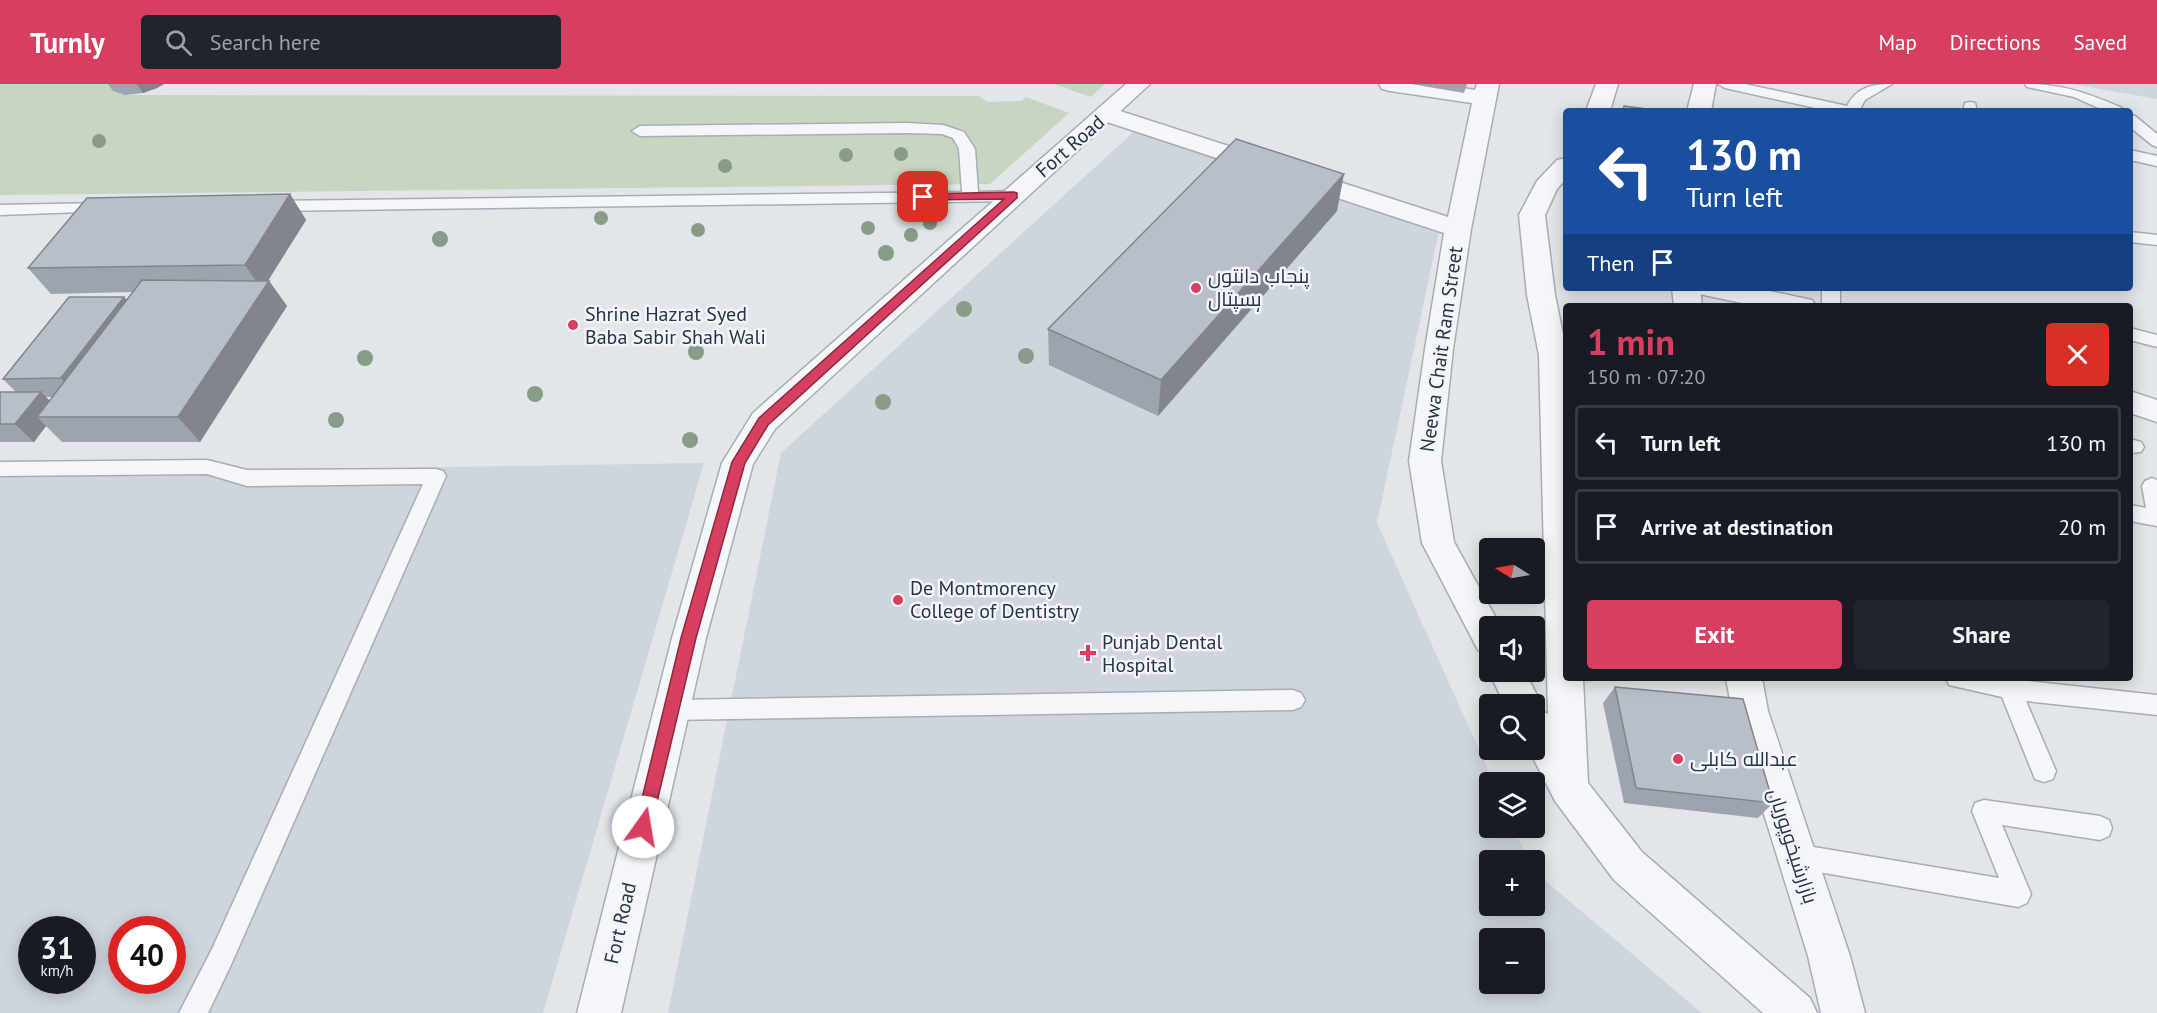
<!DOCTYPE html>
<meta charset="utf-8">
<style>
body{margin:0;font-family:"PT Sans",Cairo,sans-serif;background:#20242c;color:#f1f3f6;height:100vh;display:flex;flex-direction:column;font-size:22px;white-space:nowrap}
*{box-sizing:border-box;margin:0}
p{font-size:20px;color:#9ea1a6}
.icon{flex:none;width:33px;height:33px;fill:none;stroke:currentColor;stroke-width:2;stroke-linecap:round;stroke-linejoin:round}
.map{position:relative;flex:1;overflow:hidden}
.side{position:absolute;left:1563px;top:219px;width:570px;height:378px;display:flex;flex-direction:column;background:#171b24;border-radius:6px;box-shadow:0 3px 15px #0003}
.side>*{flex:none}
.guide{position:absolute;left:1563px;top:24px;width:570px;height:183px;border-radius:6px;box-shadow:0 3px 15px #0003;background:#1a4fa0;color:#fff;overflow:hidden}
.needle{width:39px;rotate:281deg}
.buttons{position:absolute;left:1479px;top:454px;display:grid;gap:12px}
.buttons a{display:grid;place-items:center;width:66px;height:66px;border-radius:6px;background:#171b24;box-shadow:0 3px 15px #0003;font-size:30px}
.speed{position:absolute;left:18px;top:832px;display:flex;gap:12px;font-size:30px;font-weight:700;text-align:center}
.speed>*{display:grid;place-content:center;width:78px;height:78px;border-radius:50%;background:#171b24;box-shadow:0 3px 15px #0003;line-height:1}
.speed small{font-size:15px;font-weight:400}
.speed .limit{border:9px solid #d22;background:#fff;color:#111}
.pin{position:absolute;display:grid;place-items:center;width:51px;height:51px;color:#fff;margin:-26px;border-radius:12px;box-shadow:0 3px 9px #0006}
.me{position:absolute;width:66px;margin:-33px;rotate:13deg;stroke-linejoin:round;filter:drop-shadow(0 0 4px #0008)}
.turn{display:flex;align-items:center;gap:21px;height:126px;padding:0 24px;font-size:27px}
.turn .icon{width:78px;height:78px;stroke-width:2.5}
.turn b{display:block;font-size:42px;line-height:51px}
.then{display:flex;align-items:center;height:57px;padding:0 24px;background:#0003;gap:12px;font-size:22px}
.round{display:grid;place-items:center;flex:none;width:63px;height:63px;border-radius:6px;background:#20242c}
.overview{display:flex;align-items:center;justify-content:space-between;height:102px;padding:0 24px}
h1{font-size:36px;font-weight:800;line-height:45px;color:#d73f60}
.primary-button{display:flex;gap:12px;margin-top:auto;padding:12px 24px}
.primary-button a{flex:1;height:69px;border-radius:6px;background:#d73f60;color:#fff;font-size:24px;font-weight:800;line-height:69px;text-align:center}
.primary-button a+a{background:#20242c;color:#f1f3f6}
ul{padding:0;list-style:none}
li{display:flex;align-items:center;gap:18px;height:75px;margin:0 12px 9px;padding:0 12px;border:3px solid #363941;border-radius:6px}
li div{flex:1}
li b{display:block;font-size:22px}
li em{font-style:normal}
header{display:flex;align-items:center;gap:36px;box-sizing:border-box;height:84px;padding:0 30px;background:#d73f60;color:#fff}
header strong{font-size:28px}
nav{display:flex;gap:33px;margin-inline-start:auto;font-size:21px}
.search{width:420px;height:54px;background:#20242c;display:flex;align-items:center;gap:15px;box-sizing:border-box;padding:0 21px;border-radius:6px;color:#9ea1a6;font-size:22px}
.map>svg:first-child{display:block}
.built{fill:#cfd5dd;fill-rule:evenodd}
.green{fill:#c8d5c2}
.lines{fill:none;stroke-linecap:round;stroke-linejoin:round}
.service-casing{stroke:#a6adb6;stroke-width:3}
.minor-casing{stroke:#a6adb6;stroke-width:3}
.tertiary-casing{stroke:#a6adb6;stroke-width:3}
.service{fill:#f4f6f9;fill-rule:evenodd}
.minor{fill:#f4f6f9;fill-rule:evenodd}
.tertiary{fill:#f4f6f9;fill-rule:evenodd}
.tree{fill:#889c87}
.wall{fill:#9ea4ad;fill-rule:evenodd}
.shaded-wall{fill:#81868d}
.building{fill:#b8bfc9;stroke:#81868d;stroke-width:1.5}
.route{fill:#d73f60;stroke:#8c293e;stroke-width:1.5}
.poi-dot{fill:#d73f60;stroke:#f1f4f8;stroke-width:2}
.labels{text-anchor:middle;stroke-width:5;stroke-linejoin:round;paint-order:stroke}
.street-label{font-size:20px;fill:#283444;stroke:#f1f4f8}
.poi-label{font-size:20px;fill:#283444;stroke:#f1f4f8;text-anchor:start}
</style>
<header>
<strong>Turnly</strong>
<div class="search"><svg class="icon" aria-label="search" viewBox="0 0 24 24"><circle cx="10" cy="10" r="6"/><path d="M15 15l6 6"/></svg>Search here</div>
<nav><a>Map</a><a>Directions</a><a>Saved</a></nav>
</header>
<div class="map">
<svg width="2157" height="929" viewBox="0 0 2157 929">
<rect width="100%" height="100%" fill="#e1e6eb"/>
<g class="built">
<polygon points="2072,0 2157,0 2157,15"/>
<path d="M1137,45l302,102 -62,292 117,260h-4v45h24l15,33h-39v45h44l1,-34 167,141h-1034l113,-560zM1490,855h44v45h-44z"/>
<path d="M704,379l-161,550h-543v-539zM32,846h50v51h-50zM122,846h50v51h-50z"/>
</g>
<g class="green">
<polygon points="0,0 112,0 113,7 125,11 979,12 987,18 1022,17 1026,13 1069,29 990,100 0,111"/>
<polygon points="1054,0 1105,0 1091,13"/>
</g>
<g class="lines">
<defs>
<g id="service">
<path d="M1718,0h27l102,22c10,-19 25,-22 45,-22l-27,16 -6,11h-30l-104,-23z"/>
<path d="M2025,0c38,0 62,9 97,24l2,3h-19l-31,-14 -47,-10z"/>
<polygon points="1970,18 1975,19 1977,27 1963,27 1965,19"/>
<polygon points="2130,31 2135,32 2157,50 2157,63 2152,61 2130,43"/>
<polygon points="907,39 943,41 964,48 975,65 978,108 1014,107 1022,112 1014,117 271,127 263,122 271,117 962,108 959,65 953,54 942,50 907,49 640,52 632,47 640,42"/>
<polygon points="2130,66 2157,72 2157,82 2130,76"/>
<polygon points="104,119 112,124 110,127 0,131 0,121"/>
<polygon points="2130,148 2157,151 2157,161 2130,158"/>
<rect x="1822" y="204" width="18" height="18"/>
<polygon points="2130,244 2157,251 2157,263 2130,256"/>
<polygon points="2130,355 2141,358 2144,363 2141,368 2130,369"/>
<polygon points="207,376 247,386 436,385 443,387 446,392 230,883 208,929 179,929 212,865 423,400 247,402 207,390 0,392 0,378"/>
<polygon points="2152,394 2157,396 2157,442 2130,437 2130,421 2146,424 2142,402 2145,397"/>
<polygon points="1946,594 2016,594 2017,596 2157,611 2157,631 2026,617 2056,687 2053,695 2044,698 2035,695 2002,613 1949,601"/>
<polygon points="1293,606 1301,609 1305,616 1301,623 1293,626 671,636 663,633 659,626 663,619 671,616"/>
<polygon points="1984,716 2100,732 2109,736 2112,744 2109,752 2100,756 2002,741 2031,810 2027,819 2018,823 1796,784 1787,781 1783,772 1787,763 1796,760 1999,794 1972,727 1975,719"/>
</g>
<g id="minor">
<polygon points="1379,0 1437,0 1475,6 1477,0 1499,0 1471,145 1453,265 1441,377 1454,458 1501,543 1490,543 1490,570 1478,566 1422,459 1409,377 1425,265 1444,149 1098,35 1094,30 1098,25 1106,23 1114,25 1448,133 1472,19 1390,7 1382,5"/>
<polygon points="1596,0 1618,0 1610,27 1586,27"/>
<polygon points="1566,74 1566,95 1557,105 1545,131 1555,211 1566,265 1566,594 1583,594 1588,699 1642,768 1810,914 1817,929 1763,929 1614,796 1555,717 1529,666 1534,666 1534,621 1505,621 1489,588 1525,588 1542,621 1540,626 1548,630 1539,271 1527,211 1519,131 1537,97 1557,76"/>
<polygon points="1695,204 1755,204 1812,216 1816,222 1756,222 1699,210"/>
<polygon points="2130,307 2157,316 2157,338 2130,329"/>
</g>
<g id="tertiary">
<polygon points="1126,0 1150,0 775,345 753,380 706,554 621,929 577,929 672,554 722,379 753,329"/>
<polygon points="1694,0 1716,0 1711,27 1687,27"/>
<polygon points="1672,204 1700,204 1702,222 1674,222"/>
<polygon points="1726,594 1762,594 1768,627 1850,872 1865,929 1821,929 1808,872 1732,627"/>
</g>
</defs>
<use href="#service" class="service-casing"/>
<use href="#minor" class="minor-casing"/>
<use href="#tertiary" class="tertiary-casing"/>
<use href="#service" class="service"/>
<use href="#minor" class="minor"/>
<use href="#tertiary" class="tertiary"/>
</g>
<g class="tree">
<circle cx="99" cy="57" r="7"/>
<circle cx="901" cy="70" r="7"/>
<circle cx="846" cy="71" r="7"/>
<circle cx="725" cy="82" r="7"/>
<circle cx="601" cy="134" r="7"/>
<circle cx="930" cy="139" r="7"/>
<circle cx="868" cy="144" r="7"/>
<circle cx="698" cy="146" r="7"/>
<circle cx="911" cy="151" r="7"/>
<circle cx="440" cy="155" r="8"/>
<circle cx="886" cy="169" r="8"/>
<circle cx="964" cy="225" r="8"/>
<circle cx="696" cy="268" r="8"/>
<circle cx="1026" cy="272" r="8"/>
<circle cx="365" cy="274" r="8"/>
<circle cx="535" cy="310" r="8"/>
<circle cx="883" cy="318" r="8"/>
<circle cx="336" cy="336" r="8"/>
<circle cx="690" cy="356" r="8"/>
</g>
<g class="wall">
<polygon points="108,0 164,0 157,4 143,9 125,11 113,7"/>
<polygon points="1411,0 1467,0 1464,9"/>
<path d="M290,110l16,26 -38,61h1l18,25 -87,136h-138l-16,-16 -12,16h-34v-50h16l-13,-13 121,-82 3,3 6,-8 -82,2 -23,-26zM46,313h6l-3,4z"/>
<polygon points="1337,127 1158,332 1049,281 1048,245"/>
<polygon points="1615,603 1773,719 1758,734 1624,719 1603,619"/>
</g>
<g class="shaded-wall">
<polygon points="137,0 164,0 157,4 143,9"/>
<polygon points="1344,90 1337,127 1158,332 1161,296"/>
<polygon points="290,110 306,136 262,206 245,181"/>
<polygon points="269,197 287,222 200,358 178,333"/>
<polygon points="124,213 139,231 78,313 61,294"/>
<polygon points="41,308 59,326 37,333 46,342 34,358 15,340"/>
</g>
<g class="building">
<polygon points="1624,22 1662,27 1623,27"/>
<polygon points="1236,55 1344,90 1161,296 1048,245"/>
<polygon points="290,110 245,181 28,184 87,114"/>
<polygon points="142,196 269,197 178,333 37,333"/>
<polygon points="69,213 124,213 61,294 3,295"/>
<polygon points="0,308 41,308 15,340 0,340"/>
<polygon points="1615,603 1743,615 1773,719 1636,704"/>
</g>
<polygon class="route" points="1014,108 1017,109 1017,114 768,341 745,379 696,554 651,743 649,748 643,750 637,748 635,743 681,554 732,378 759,334 1004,115 923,116 918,113 919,110"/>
<g class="poi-dot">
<circle cx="1196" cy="204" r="6"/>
<circle cx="573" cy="241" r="6"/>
<circle cx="898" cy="516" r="6"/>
<path d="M1085 560h6v6h6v6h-6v6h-6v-6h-6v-6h6z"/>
<circle cx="1678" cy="675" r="6"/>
</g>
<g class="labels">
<g class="street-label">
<text transform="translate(1070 62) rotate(-41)" y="7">Fort Road</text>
<text transform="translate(1441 265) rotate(-82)" y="7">Neewa Chait Ram Street</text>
<text transform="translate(1793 762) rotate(72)" y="7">بازارشیخوپوریاں</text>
<text transform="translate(620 839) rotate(-77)" y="7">Fort Road</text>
</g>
<g class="poi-label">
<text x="1208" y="199">پنجاب دانتوں<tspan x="1208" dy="23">ہسپتال</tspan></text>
<text x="585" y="237">Shrine Hazrat Syed<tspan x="585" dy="23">Baba Sabir Shah Wali</tspan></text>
<text x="910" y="511">De Montmorency<tspan x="910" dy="23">College of Dentistry</tspan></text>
<text x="1102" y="565">Punjab Dental<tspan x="1102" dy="23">Hospital</tspan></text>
<text x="1690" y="682">عبدﷲ کابلی</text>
</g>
</g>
</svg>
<div class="buttons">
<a><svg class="needle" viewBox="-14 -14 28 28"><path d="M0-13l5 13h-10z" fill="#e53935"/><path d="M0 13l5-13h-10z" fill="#9ea1a6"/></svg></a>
<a><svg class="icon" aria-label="sound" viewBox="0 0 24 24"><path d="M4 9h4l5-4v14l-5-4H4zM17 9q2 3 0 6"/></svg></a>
<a><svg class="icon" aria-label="search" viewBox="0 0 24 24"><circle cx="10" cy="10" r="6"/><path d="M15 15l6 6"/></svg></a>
<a><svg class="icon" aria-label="layers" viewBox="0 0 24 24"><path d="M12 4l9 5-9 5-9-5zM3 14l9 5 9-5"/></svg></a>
<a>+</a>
<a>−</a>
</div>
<div class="speed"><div>31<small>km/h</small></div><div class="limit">40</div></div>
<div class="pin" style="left:923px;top:113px;background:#d93025"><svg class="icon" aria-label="arrive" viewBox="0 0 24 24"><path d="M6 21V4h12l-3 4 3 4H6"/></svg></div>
<svg class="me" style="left:643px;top:743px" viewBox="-20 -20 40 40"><circle r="19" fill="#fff"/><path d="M0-13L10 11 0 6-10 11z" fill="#d73f60"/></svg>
<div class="guide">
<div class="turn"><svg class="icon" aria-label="left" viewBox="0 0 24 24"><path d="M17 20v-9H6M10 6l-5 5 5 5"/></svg><div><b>130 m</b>Turn left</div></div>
<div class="then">Then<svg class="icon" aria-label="arrive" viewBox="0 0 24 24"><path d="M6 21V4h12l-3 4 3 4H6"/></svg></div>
</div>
<section class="side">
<div class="overview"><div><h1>1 min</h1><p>150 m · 07:20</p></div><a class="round" style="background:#d93025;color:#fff"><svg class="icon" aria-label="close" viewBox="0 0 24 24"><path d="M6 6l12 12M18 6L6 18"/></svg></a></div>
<ul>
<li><svg class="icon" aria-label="left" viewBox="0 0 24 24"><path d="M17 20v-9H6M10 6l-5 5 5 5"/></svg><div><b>Turn left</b></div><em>130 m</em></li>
<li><svg class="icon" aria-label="arrive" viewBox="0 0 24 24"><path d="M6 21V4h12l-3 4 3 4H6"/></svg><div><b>Arrive at destination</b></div><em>20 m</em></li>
</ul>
<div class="primary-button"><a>Exit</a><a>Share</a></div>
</section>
</div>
